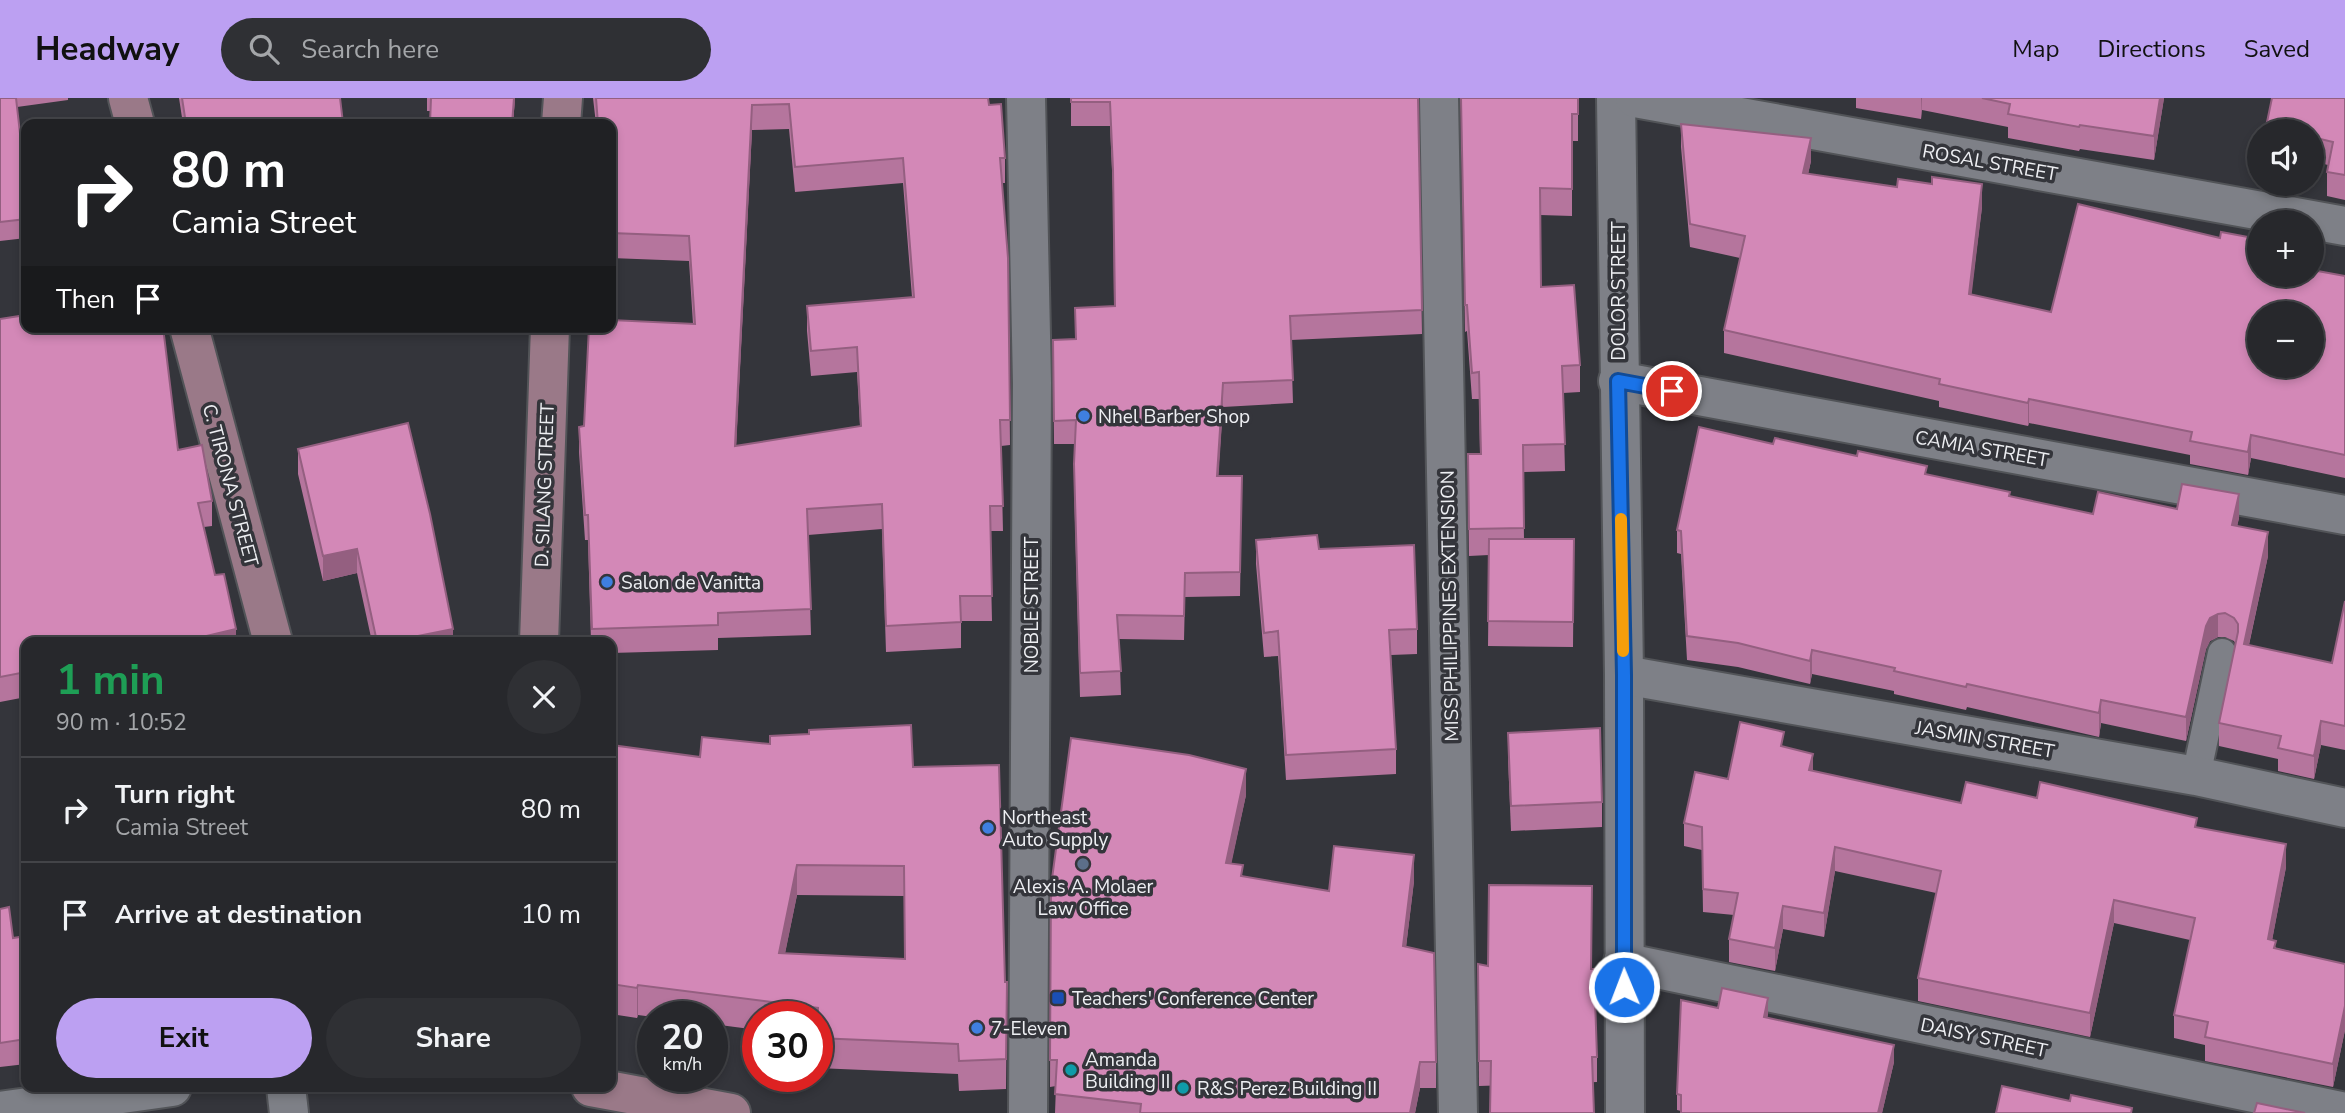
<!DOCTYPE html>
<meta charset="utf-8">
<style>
body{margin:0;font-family:"Nunito Sans",sans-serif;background:#2f3034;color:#f1f3f6;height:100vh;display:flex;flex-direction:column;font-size:26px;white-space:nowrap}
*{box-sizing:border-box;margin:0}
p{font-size:23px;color:#a4a6a9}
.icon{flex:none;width:38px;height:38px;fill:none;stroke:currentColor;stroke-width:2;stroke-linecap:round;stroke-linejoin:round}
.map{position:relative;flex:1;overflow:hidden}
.drawer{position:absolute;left:21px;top:539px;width:595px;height:455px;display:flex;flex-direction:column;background:#27282c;border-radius:14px;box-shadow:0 4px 10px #0003,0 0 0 2px #434448}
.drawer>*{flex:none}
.hud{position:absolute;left:21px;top:21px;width:595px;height:214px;border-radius:14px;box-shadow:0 4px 10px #0003,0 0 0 2px #434448;background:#202124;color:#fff;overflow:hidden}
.controls{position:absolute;left:2247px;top:21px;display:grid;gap:14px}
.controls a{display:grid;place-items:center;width:77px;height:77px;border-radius:50%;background:#27282c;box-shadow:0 4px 10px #0003,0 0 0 2px #434448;font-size:35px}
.speed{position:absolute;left:637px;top:903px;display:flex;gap:14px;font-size:35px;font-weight:700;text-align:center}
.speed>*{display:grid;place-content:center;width:91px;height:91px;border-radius:50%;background:#27282c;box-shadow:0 4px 10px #0003,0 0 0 2px #434448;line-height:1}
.speed small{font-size:18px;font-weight:400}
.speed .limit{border:10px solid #d22;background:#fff;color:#111}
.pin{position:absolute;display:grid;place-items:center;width:60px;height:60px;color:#fff;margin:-30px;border:4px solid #fff;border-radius:50%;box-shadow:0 2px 7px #0007}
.me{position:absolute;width:77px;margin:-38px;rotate:359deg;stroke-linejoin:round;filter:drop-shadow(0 0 5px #0008)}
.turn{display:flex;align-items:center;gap:24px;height:147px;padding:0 35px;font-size:32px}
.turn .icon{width:91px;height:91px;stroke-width:2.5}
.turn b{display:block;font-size:49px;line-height:60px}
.then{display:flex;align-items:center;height:66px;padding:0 35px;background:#0003;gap:14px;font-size:26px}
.round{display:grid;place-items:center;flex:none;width:74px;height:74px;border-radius:37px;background:#2f3034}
.head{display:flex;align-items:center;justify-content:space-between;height:119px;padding:0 35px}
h1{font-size:42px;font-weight:700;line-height:52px;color:#1e9e55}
.primary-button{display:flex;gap:14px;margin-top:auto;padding:14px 35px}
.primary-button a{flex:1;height:80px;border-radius:42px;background:#bca0f2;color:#111;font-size:28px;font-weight:700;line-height:80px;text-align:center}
.primary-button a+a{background:#2f3034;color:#f1f3f6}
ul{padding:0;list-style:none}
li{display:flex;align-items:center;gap:21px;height:105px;padding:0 35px;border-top:2px solid #434448}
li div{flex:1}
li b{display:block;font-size:26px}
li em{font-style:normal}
header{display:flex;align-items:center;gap:42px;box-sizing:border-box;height:98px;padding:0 35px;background:#bca0f2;color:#111}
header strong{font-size:33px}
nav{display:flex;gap:38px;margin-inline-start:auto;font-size:24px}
.search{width:490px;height:63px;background:#2f3034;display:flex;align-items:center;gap:18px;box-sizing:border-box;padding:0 24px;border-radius:38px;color:#a4a6a9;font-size:26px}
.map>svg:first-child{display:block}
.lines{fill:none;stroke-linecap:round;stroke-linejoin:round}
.service-casing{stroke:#525458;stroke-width:32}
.minor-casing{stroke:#525458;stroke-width:42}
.tertiary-casing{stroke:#525458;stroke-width:42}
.secondary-casing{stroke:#525458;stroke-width:42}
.service{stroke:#7e8087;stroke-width:28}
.minor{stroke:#7e8087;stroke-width:38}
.tertiary{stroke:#7e8087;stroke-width:38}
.secondary{stroke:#9a7988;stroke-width:38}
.wall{fill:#b5759d;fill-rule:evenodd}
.shaded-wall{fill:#945f80}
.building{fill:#d388b7;stroke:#945f80;stroke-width:2;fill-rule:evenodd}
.route-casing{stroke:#114b97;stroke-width:18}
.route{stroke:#1a73e8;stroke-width:12}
.slow{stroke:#f59e0b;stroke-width:12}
.shop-dot{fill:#3f7fe0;stroke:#34353b;stroke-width:2.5}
.service-dot{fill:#5c6f8a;stroke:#34353b;stroke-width:2.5}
.transit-dot{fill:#1a4fb4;stroke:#34353b;stroke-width:2.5}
.culture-dot{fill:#0f9aa8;stroke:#34353b;stroke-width:2.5}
.labels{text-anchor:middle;stroke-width:7;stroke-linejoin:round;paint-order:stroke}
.street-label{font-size:19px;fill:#eeeff3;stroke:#34353b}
.poi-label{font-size:19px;fill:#eeeff3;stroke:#34353b;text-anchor:start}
</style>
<header>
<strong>Headway</strong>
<div class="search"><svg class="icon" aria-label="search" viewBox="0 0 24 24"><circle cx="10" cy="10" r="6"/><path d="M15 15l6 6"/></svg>Search here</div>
<nav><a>Map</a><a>Directions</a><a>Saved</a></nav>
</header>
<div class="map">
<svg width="2345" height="1015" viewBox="0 0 2345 1015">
<rect width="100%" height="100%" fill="#34353b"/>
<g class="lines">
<defs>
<polyline id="service" points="2196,678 2222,555"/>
<g id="minor">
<polyline points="1439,0 1458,1015"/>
<polyline points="1616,0 1624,577 1625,1015"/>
<polyline points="1635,0 2345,128"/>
<polyline points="1618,283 2345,417"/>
<polyline points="1624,577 2196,678 2345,710"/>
<polyline points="1623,864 2345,1014"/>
<polyline points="286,989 289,1015"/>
</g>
<g id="tertiary">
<polyline points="1026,0 1032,285 1028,1015"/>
<polyline points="0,1013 172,989"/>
</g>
<g id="secondary">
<polyline points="128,0 135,26"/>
<polyline points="561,26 563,0"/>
<polyline points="189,229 273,544"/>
<polyline points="539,544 550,229"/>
<polyline points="591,989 731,1015"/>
</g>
</defs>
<use href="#service" class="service-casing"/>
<use href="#minor" class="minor-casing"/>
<use href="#tertiary" class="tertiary-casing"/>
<use href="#secondary" class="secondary-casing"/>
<use href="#service" class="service"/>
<use href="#minor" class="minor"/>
<use href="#tertiary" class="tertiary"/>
<use href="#secondary" class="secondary"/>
</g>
<g class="wall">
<polygon points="0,0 68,0 68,2 17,9 26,89 26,140 0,143"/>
<polygon points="179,0 340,0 343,26 183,26"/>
<polygon points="427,0 515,0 513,26 430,26 430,13 427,13"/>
<path d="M593,0h395l1,7 16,53v25h-3l6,75 2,187 -9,1 2,85h-13l2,90h-31v27l-75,4 -4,-123 -74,6 3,100 -93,3v12l-107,3v-11h-20l-3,-102h-3l-6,-88v-25l5,-1 109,-102 -4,-63 -78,-3v-134h-15zM789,31l6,63 108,-9 9,114 -105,9v25l4,45 46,-4 3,54 -124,20 16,-316z"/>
<polygon points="1071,0 1418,0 1422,236 1291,242 1293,305 1223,309 1218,378 1242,378 1240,498 1185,499 1184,542 1119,541 1121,597 1080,599 1074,390 1075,346 1054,346 1053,242 1076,241 1114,208 1113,95 1110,28 1071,28"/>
<polygon points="1461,0 1578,0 1578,43 1572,43 1572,118 1540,117 1541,189 1580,267 1580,294 1563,295 1565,373 1523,374 1524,441 1574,441 1573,549 1488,548 1489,457 1469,458 1468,383 1480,356 1479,301 1472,301 1467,233 1465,234"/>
<polygon points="1856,0 2164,0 2154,62 2080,51 2079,53 2008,40 2008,29 1922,12 1921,21 1856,10"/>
<polygon points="2345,0 2345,102 2327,98 2327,74 2328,67 2312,63 2312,33 2266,33 2266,29"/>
<polygon points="1681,26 1811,63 1808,76 1982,109 1971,196 2051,214 2259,177 2345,178 2345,380 2251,360 2248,377 2190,366 2190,357 2029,325 2028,328 1939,309 1939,303 1724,255 1724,232 1740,160 1690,149 1681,49"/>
<polygon points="0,221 178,352 212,403 212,428 204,429 215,477 236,544 26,544 26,599 0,604"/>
<polygon points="1773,346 1927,376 2010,398 2093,416 2177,411 2239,420 2237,428 2268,458 2249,547 2332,565 2345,503 2345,652 2321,647 2314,681 2278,673 2278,661 2219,648 2219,625 2236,547 2234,543 2225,539 2218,539 2210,543 2206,551 2186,643 2101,625 2099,639 1967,609 1966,612 1894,596 1894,593 1812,576 1810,586 1738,569 1687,562 1681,456 1677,455 1677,432"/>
<polygon points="298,351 453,544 372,544 357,475 323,483 298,376"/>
<polygon points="1256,442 1319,451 1417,531 1417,556 1391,557 1396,651 1396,676 1286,682 1278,558 1264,559 1256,466"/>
<polygon points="1508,635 1602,704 1602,729 1511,733 1508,660"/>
<path d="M611,647l89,12 213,10 92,215h2l-1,107 -47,2 -1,-17 -141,-6v-51h-59v13l-46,-6v-7h-59l-15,-2 -1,3 -26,-4zM797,797l107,1 1,63 -120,-6z"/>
<polygon points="1784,649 1813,673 1961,705 2037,700 2197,729 2286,769 2272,842 2276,850 2345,866 2345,932 2333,989 2205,963 2205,947 2174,940 2174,917 2190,842 2114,825 2090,939 1918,903 1918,880 1936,795 1835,773 1824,839 1783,831 1775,873 1729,864 1729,841 1734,817 1703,814 1702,752 1684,748 1684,725 1728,681"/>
<polygon points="1246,697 1231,765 1243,778 1329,793 1414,783 1406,849 1436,964 1436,990 1420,990 1415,1015 1055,1015 1056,988 1050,989 1051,788"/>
<polygon points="0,811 13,840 26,838 26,966 0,969"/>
<polygon points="1488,868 1591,871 1597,959 1597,984 1479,988 1478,891"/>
<polygon points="1718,910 1768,916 1767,920 1894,964 1882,1015 1681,1015 1681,1013 1677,1012 1677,996"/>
</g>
<g class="shaded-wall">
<polygon points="514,0 515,0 513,26 512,26"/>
<polygon points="1921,0 1922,0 1921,21"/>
<polygon points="2160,0 2164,0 2154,62 2154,38"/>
<polygon points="752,7 752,32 735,373 735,348"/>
<polygon points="1811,40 1811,63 1803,98 1803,75"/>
<polygon points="1982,86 1982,109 1969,219 1969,196"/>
<polygon points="1223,285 1223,309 1217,402 1217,378"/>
<polygon points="2029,301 2029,325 2028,328 2028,305"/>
<polygon points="2251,337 2251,360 2248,377 2248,354"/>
<polygon points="2239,396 2239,420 2232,450 2232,427"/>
<polygon points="2268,434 2268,458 2244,569 2244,546"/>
<polygon points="357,451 357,475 323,483 323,458"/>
<polygon points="2218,516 2218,539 2210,543 2206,551 2186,643 2186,619 2206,528 2210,520"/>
<polygon points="236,531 236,544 181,544"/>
<polygon points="453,531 453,544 388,544"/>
<polygon points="1812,552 1812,576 1810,586 1810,563"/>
<polygon points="2101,602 2101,625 2099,639 2099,615"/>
<polygon points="2321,623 2321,647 2314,681 2314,658"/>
<polygon points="1813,656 1813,679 1809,672"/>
<polygon points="1246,671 1246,697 1226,791 1226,765"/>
<polygon points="2286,746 2286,769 2268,864 2268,841"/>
<polygon points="1835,749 1835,773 1824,839 1824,815"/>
<polygon points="1414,757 1414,783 1403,874 1403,848"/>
<polygon points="797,767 797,797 779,885 779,855"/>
<polygon points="2114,802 2114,825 2090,939 2090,915"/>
<polygon points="1783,808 1783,831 1775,873 1775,850"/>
<polygon points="638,887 638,917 637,920 637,890"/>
<polygon points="1768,900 1768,916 1764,936 1764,919"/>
<polygon points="2345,908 2345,932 2333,989 2333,966"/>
<polygon points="1894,947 1894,964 1882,1015 1878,1015"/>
<polygon points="1420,964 1420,990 1415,1015 1410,1015"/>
</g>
<g class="building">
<polygon points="0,0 16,0 26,89 26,121 0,124"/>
<polygon points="182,0 340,0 343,25 332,26 186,26"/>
<polygon points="431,0 514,0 512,26 430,26"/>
<path d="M596,0h392l1,7 12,-1 4,54h-5l8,100 2,162h-10l3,86h-13l2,90h-32l1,26 -75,4 -4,-122 -75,5 4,100 -93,4v12l-126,4 -4,-114h-3l-6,-88 5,-1 5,-99h22v-7l84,4 -6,-88 -78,-3v-109h-13zM789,6l6,63 108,-9 11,139 -107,9 4,45 46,-4 4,79 -126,20 17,-341z"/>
<polygon points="1071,0 1418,0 1422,212 1290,218 1293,282 1223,285 1217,378 1242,378 1240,474 1185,475 1184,518 1117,517 1121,573 1080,575 1074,366 1076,322 1054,323 1053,242 1076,241 1075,210 1115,208 1113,71 1110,4 1071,4"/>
<polygon points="1461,0 1578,0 1578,16 1572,16 1572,91 1540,90 1541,189 1574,187 1580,267 1562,268 1565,346 1523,347 1524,430 1469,431 1468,356 1481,356 1479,274 1472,275 1467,207 1465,207"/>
<polygon points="1982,0 2160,0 2154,38 2080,27 2079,29 2008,16 2010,6"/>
<polygon points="2272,0 2345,0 2345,77 2327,74 2333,44 2312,39 2312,33 2285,33 2266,29"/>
<path d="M1681,26l130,14 -8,35 94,14 1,-8 34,5v-7l50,7 -13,110 82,18 27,-108 142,34 1,-6 38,7v36h53v-5l33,6v179l-94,-20 -3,17 -58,-11 2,-9 -163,-33 -1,4 -89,-19 1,-5 -216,-49 21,-94 -55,-12zM2259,215h53v53h-53z"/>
<polygon points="26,217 26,229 163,229 178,352 202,347 212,403 198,405 215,477 224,476 236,531 181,544 26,544 26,574 0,579 0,221"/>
<polygon points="408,325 430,416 453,531 388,544 377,544 357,451 323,458 298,351"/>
<polygon points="1699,329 1773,346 1775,340 1857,358 1858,353 1927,368 1925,376 2010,394 2009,398 2093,416 2098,394 2177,411 2182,386 2239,396 2232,427 2268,434 2244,546 2332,565 2345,503 2345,628 2321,623 2314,658 2278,650 2281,638 2219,625 2238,534 2238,526 2234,520 2225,515 2218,516 2210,520 2206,528 2186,619 2101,602 2099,615 1967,586 1966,589 1894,573 1895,570 1812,552 1810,563 1738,545 1687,538 1681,433 1677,432"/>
<polygon points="1317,437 1319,451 1414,447 1417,531 1389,532 1396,651 1286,657 1278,533 1264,535 1256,442"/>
<polygon points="1489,441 1574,441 1573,524 1488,523"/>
<polygon points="1740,624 1784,634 1781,648 1813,656 1809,672 1961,705 1966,684 2037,700 2040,684 2197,720 2195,729 2286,746 2268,841 2276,843 2274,850 2345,866 2345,908 2333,966 2205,939 2208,924 2174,917 2195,820 2114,802 2090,915 1918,880 1941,773 1835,749 1824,815 1783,808 1775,850 1729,841 1738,795 1703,791 1702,729 1684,725 1695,674 1728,681"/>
<path d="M911,627l2,42 86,-2 6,217h2l-1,77 -47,2 -1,-17 -141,-6 1,-30 -180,-23 -1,3 -26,-4v-239l89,12 2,-20 68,7v-8l39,-2v-4zM797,767l107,1 1,93 -126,-6z"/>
<polygon points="1600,630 1602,704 1511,708 1508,635"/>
<polygon points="1071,640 1189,657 1246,671 1226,765 1243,767 1241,778 1329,793 1334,748 1414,757 1403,848 1434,855 1436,964 1420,964 1410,1015 1140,1015 1141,1006 1055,996 1057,962 1050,962 1051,788"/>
<polygon points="1489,787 1592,788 1591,871 1594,871 1597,959 1592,959 1594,1015 1490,1015 1491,963 1479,963 1478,866 1488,868"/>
<polygon points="9,809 13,840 26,838 26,941 0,945 0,811"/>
<polygon points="1722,890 1768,900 1764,919 1894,947 1878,1015 1681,1015 1681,997 1677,996 1681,902 1718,910"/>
<polygon points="2002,988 2070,1003 2071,997 2132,1010 2131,1015 1996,1015"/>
<polygon points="2257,1005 2305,1015 2254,1015"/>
</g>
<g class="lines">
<defs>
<polyline id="route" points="1624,889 1624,577 1618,283 1672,293"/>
</defs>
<use href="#route" class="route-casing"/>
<use href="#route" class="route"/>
<polyline class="slow" points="1621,421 1623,553"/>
</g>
<g class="shop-dot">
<circle cx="1084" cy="318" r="7"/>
<circle cx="607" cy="484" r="7"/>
<circle cx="988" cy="730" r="7"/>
<circle cx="977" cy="930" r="7"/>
</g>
<circle class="service-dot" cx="1083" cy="766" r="7"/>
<rect class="transit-dot" x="1051" y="893" width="14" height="14" rx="3.5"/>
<g class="culture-dot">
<circle cx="1071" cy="972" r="7"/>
<circle cx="1183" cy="990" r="7"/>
</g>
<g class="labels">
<g class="street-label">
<text transform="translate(1990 64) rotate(10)" y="7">ROSAL STREET</text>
<text transform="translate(1618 193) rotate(-90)" y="7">DOLOR STREET</text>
<text transform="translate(1982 350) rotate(10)" y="7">CAMIA STREET</text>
<text transform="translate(231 387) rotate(75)" y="7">C. TIRONA STREET</text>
<text transform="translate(544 387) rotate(-88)" y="7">D. SILANG STREET</text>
<text transform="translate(1031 507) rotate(-90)" y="7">NOBLE STREET</text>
<text transform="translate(1449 508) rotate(-91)" y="7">MISS PHILIPPINES EXTENSION</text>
<text transform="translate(1985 641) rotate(10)" y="7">JASMIN STREET</text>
<text transform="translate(1984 939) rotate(12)" y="7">DAISY STREET</text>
</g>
<g class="poi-label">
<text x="1098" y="325">Nhel Barber Shop</text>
<text x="621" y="491">Salon de Vanitta</text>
<text x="1002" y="726">Northeast<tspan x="1002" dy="22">Auto Supply</tspan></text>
<text x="1083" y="795" text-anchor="middle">Alexis A. Molaer<tspan x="1083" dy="22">Law Office</tspan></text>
<text x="1072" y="907">Teachers' Conference Center</text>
<text x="991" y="937">7-Eleven</text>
<text x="1085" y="968">Amanda<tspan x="1085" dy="22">Building II</tspan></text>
<text x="1197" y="997">R&amp;S Perez Building II</text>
</g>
</g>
</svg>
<div class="controls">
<a><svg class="icon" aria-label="sound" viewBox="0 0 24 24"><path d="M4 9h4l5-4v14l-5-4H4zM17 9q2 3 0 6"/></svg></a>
<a>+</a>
<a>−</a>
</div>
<div class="speed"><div>20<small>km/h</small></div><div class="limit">30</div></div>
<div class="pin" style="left:1672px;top:293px;background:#d93025"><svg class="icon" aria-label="arrive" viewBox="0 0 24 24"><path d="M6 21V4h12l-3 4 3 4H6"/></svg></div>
<svg class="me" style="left:1624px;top:889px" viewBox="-20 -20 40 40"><circle r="17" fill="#1a73e8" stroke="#fff" stroke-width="3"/><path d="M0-11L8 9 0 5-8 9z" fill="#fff"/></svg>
<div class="hud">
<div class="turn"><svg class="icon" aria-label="right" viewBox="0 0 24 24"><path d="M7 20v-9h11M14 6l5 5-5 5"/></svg><div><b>80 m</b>Camia Street</div></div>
<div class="then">Then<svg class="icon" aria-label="arrive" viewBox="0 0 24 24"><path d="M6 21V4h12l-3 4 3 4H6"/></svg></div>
</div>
<section class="drawer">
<div class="head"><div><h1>1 min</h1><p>90 m · 10:52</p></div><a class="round"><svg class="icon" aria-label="close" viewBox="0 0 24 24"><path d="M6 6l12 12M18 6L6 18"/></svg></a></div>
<ul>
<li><svg class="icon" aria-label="right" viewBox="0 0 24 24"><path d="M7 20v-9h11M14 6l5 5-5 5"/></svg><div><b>Turn right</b><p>Camia Street</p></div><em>80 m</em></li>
<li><svg class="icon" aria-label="arrive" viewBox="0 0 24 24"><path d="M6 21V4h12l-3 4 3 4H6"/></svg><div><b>Arrive at destination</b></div><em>10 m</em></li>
</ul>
<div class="primary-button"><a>Exit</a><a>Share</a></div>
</section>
</div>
